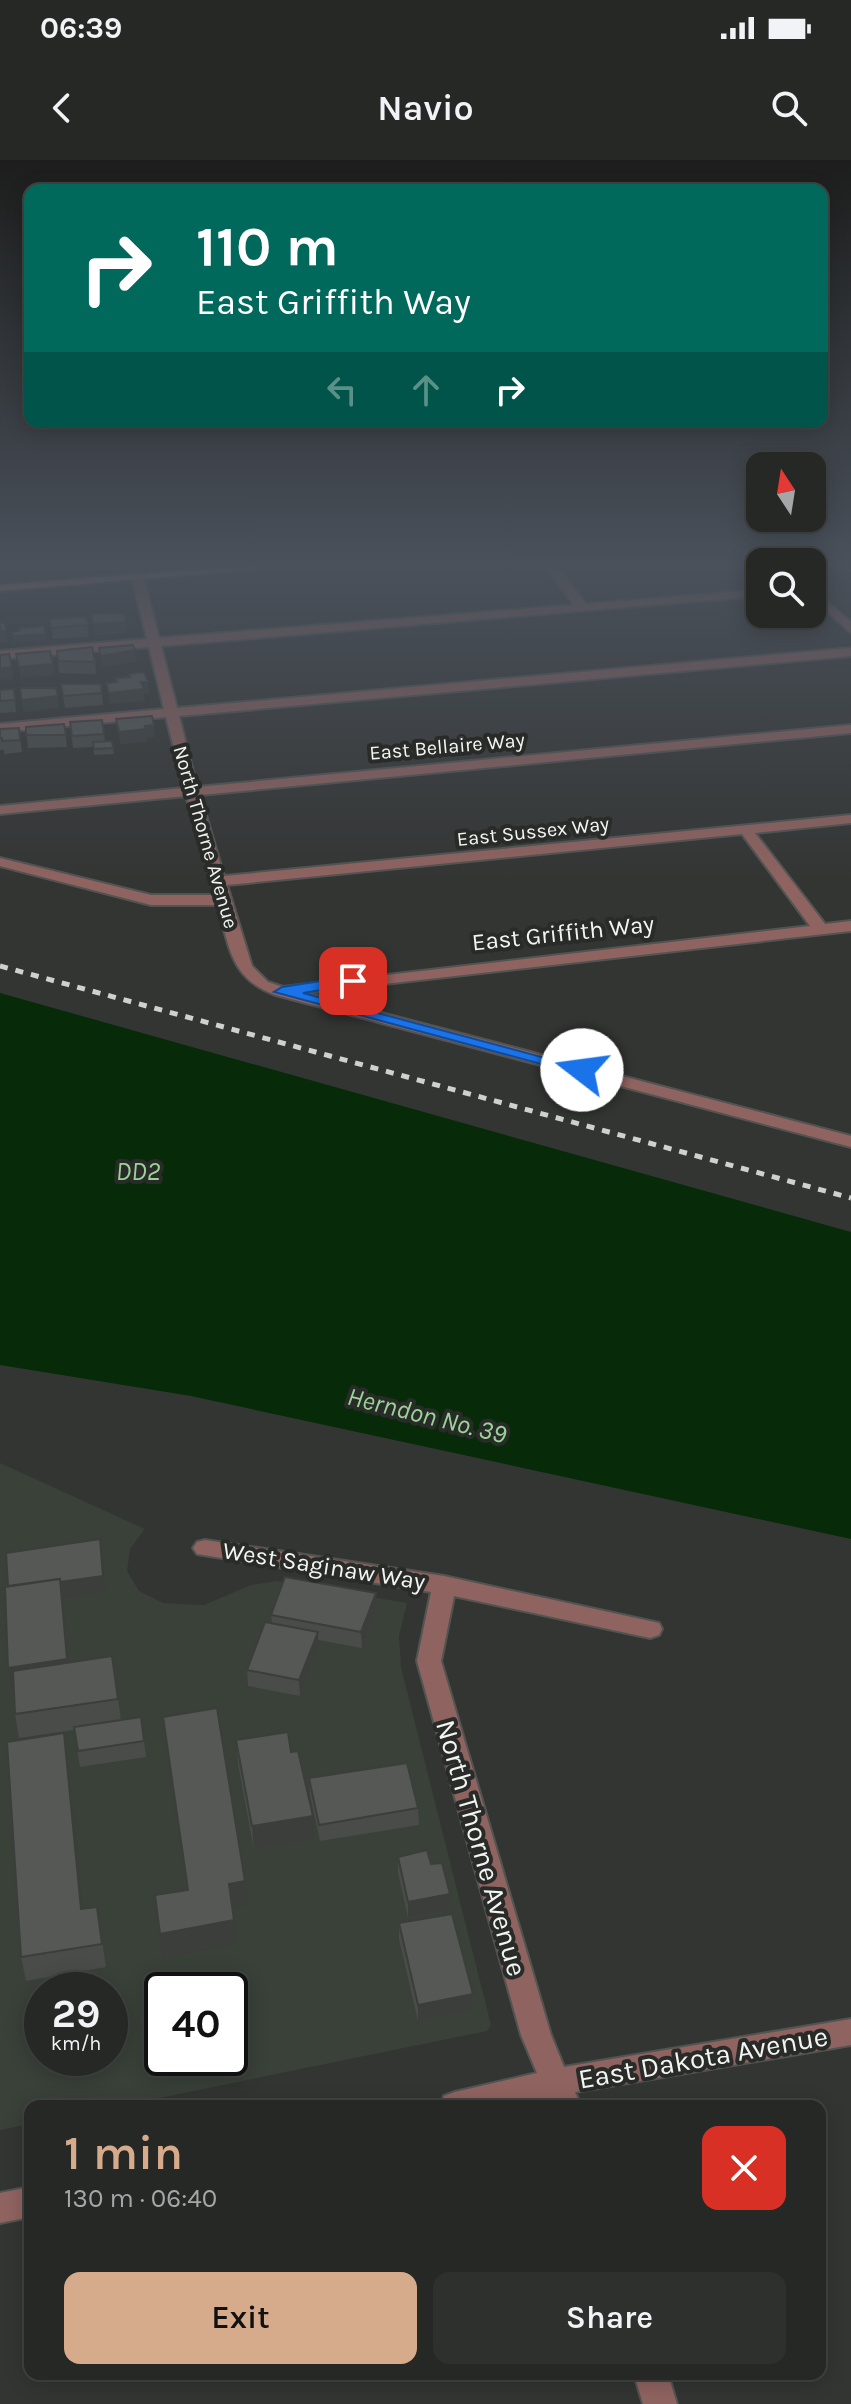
<!DOCTYPE html>
<meta charset="utf-8">
<style>
body{margin:0;font-family:Karla,sans-serif;background:#2e302e;color:#f1f3f6;height:100vh;display:flex;flex-direction:column;font-size:30px;white-space:nowrap}
*{box-sizing:border-box;margin:0}
p{font-size:26px;color:#a4a6a7}
.icon{flex:none;width:44px;height:44px;fill:none;stroke:currentColor;stroke-width:2;stroke-linecap:round;stroke-linejoin:round}
.map{position:relative;flex:1;overflow:hidden}
.details{position:absolute;left:24px;top:1940px;width:802px;height:280px;display:flex;flex-direction:column;background:#262826;border-radius:16px;box-shadow:0 4px 20px #0003,0 0 0 2px #424443}
.details>*{flex:none}
.top-card{position:absolute;left:24px;top:24px;width:804px;height:244px;border-radius:16px;box-shadow:0 4px 20px #0003,0 0 0 2px #424443;background:#00695c;color:#fff;overflow:hidden}
.needle{width:52px;rotate:348deg}
.controls{position:absolute;left:746px;top:292px;display:grid;gap:16px}
.controls a{display:grid;place-items:center;width:80px;height:80px;border-radius:16px;background:#262826;box-shadow:0 4px 20px #0003,0 0 0 2px #424443;font-size:40px}
.speed{position:absolute;left:24px;top:1812px;display:flex;gap:16px;font-size:40px;font-weight:700;text-align:center}
.speed>*{display:grid;place-content:center;width:104px;height:104px;border-radius:50%;background:#262826;box-shadow:0 4px 20px #0003,0 0 0 2px #424443;line-height:1}
.speed small{font-size:20px;font-weight:400}
.speed .limit{border:4px solid #111;border-radius:12px;background:#fff;color:#111}
.pin{position:absolute;display:grid;place-items:center;width:68px;height:68px;color:#fff;margin:-34px;border-radius:16px;box-shadow:0 4px 12px #0006}
.me{position:absolute;width:88px;margin:-44px;rotate:285deg;stroke-linejoin:round;filter:drop-shadow(0 0 6px #0008)}
.turn{display:flex;align-items:center;gap:28px;height:168px;padding:0 40px;font-size:36px}
.turn .icon{width:104px;height:104px;stroke-width:2.5}
.turn b{display:block;font-size:56px;line-height:68px}
.lanes{display:flex;align-items:center;height:76px;padding:0 40px;background:#0003;justify-content:center;gap:40px;direction:ltr}
.lanes .off{opacity:.35}
.round{display:grid;place-items:center;flex:none;width:84px;height:84px;border-radius:16px;background:#2e302e}
.headline{display:flex;align-items:center;justify-content:space-between;height:136px;padding:0 40px}
h1{font-size:48px;font-weight:600;line-height:60px;color:#d6ab8b}
.button{display:flex;gap:16px;margin-top:auto;padding:16px 40px}
.button a{flex:1;height:92px;border-radius:16px;background:#d6ab8b;color:#111;font-size:32px;font-weight:600;line-height:92px;text-align:center}
.button a+a{background:#2e302e;color:#f1f3f6}
.status{display:flex;justify-content:space-between;align-items:center;height:56px;padding:0 40px;background:#262826;direction:ltr}
.status svg{height:22px;fill:currentColor}
header{display:flex;justify-content:space-between;align-items:center;height:104px;padding:0 40px;background:#262826;font-size:36px;font-weight:600}
.map>svg:first-child{display:block}
.built{fill:#394139;fill-rule:evenodd}
.water{fill:#072b09}
.lines{fill:none;stroke-linecap:round;stroke-linejoin:round}
.minor-casing{stroke:#525452;stroke-width:4}
.major-casing{stroke:#525452;stroke-width:4}
.minor{fill:#8f6360;fill-rule:evenodd}
.major{fill:#e88d8a;fill-rule:evenodd}
.rail{stroke:#cfd1cf;stroke-width:5;stroke-dasharray:8 8;stroke-linecap:butt}
.wall{fill:#494c49}
.shaded-wall{fill:#3c3e3c}
.building{fill:#555855;stroke:#3c3e3c;stroke-width:2}
.route{fill:#1a73e8;stroke:#114b97;stroke-width:2}
.labels{text-anchor:middle;stroke-width:8;stroke-linejoin:round;paint-order:stroke}
.far-street-label{font-size:20px;fill:#f3f5f3;stroke:#292b29}
.street-label{font-size:24px;fill:#f3f5f3;stroke:#292b29}
.water-label{font-size:26px;font-style:italic;fill:#99d398;stroke:#292b29}
.near-street-label{font-size:28px;fill:#f3f5f3;stroke:#292b29}
</style>
<div class="status"><b>06:39</b><svg viewBox="0 0 49 12"><path d="M0 12V9h3v3zM5 12V6h3v6zM10 12V3h3v9zM15 12V0h3v12zM26 1h20v11H26zM47 4h2v5h-2z"/></svg></div>
<header><svg class="icon" aria-label="back" viewBox="0 0 24 24"><path d="M15 5l-7 7 7 7"/></svg>Navio<svg class="icon" aria-label="search" viewBox="0 0 24 24"><circle cx="10" cy="10" r="6"/><path d="M15 15l6 6"/></svg></header>
<div class="map">
<svg width="851" height="2244" viewBox="0 0 851 2244">
<rect width="100%" height="100%" fill="#333533"/>
<path class="built" d="M0,1303l145,66 -15,20 -3,22 12,20 24,12 41,2 47,-20 25,-4 131,22 -8,33 2,31 90,358 -4,6 -367,75h-90v18l-30,6zM42,1830h68v68h-68zM162,1830h68v68h-68z"/>
<polygon class="water" points="0,833 851,1072 851,1379 191,1236 0,1205"/>
<g class="lines">
<defs>
<g id="minor">
<path d="M129,408h12l18,70 415,-33 -27,-37h11l28,36 174,-14v6l-599,50 16,62 674,-60v8l-672,60 18,71 654,-62v8l-651,62 24,81 627,-61v8l-96,10 70,91 26,-3v10l-546,62 546,143v11l-575,-152c-46,-16 -46,-48 -59,-90h-66l-151,-39v-8l151,37h64l-29,-99 -186,18v-8l184,-18 -18,-71 -166,15v-8l164,-15 -15,-62 -149,12v-8l147,-12zM742,674l68,92 -527,61 -15,-5 -16,-16 -25,-81z"/>
<polygon points="812,429 851,462 851,473 812,438"/>
<polygon points="205,1380 444,1416 659,1463 662,1469 659,1475 650,1478 454,1436 441,1501 551,1875 564,1907 851,1859 851,1885 575,1932 581,1946 551,1946 547,1938 513,1946 440,1946 444,1936 455,1932 537,1913 521,1875 417,1501 431,1432 197,1394 193,1388 197,1382"/>
<polygon points="30,2027 30,2057 0,2063 0,2033"/>
<polygon points="634,2214 668,2214 677,2244 643,2244"/>
</g>
<polygon id="major" points="216,408 271,408 0,431 0,425"/>
</defs>
<use href="#minor" class="minor-casing"/>
<use href="#major" class="major-casing"/>
<use href="#minor" class="minor"/>
<use href="#major" class="major"/>
<polyline class="rail" points="0,806 851,1038"/>
</g>
<g class="wall">
<polygon points="86,457 89,477 53,479 50,459"/>
<polygon points="57,491 95,502 96,514 59,513"/>
<polygon points="61,524 102,533 103,545 65,548"/>
<polygon points="14,529 16,552 0,553 0,530"/>
<polygon points="102,560 105,581 112,581 114,594 94,595 93,587 73,588 70,562"/>
<polygon points="64,564 67,587 28,588 26,567"/>
<polygon points="19,568 22,592 4,594 4,590 0,590 0,569"/>
<polygon points="5,1427 106,1432 63,1439 69,1502 112,1496 121,1560 141,1557 146,1597 80,1607 74,1570 19,1578 15,1554"/>
<polygon points="377,1449 362,1488 318,1480 318,1488 300,1536 248,1526 247,1510 272,1463 271,1455"/>
<polygon points="64,1573 68,1596 82,1749 97,1747 106,1807 26,1821 21,1797"/>
<polygon points="236,1580 291,1592 314,1680 254,1690 238,1604"/>
<polygon points="309,1618 418,1648 419,1665 320,1681 310,1635"/>
<polygon points="398,1697 431,1704 450,1751 408,1758 398,1713"/>
<polygon points="399,1763 473,1834 472,1850 418,1861 399,1779"/>
</g>
<g class="shaded-wall">
<polygon points="46,408 61,408 61,409 47,410"/>
<polygon points="126,462 127,473 94,476 93,464"/>
<polygon points="0,471 6,471 8,482 0,483"/>
<polygon points="45,474 46,480 14,482 13,476"/>
<polygon points="135,490 136,502 102,507 101,496"/>
<polygon points="53,504 55,515 21,518 19,507"/>
<polygon points="12,507 13,519 0,520 0,508"/>
<polygon points="141,522 148,522 149,534 144,534 145,541 110,544 109,533"/>
<polygon points="58,536 59,548 24,552 22,540"/>
<polygon points="154,565 155,577 147,578 147,582 120,584 119,572 145,566"/>
<polygon points="100,1379 106,1432 63,1439 71,1522 13,1532 8,1508 60,1419"/>
<polygon points="376,1433 377,1449 362,1488 361,1472"/>
<polygon points="318,1472 318,1488 300,1536 299,1520"/>
<polygon points="64,1573 68,1596 85,1773 81,1749"/>
<polygon points="313,1656 314,1680 254,1690 252,1666"/>
<polygon points="245,1721 248,1745 231,1748 229,1724"/>
<polygon points="450,1734 450,1751 408,1758 408,1742"/>
<polygon points="234,1760 237,1784 163,1798 160,1774"/>
<polygon points="473,1834 472,1850 418,1861 418,1845"/>
</g>
<g class="building">
<polygon points="110,453 124,454 126,462 93,464 91,454"/>
<polygon points="86,457 88,465 51,468 50,459"/>
<polygon points="0,463 5,463 6,471 0,471"/>
<polygon points="44,466 45,474 13,476 12,472 19,471 19,468"/>
<polygon points="133,485 135,490 101,496 99,488"/>
<polygon points="92,487 95,502 58,501 57,491"/>
<polygon points="50,491 53,504 19,507 16,494"/>
<polygon points="9,494 12,507 0,508 0,495"/>
<polygon points="144,512 148,522 141,522 144,529 109,533 106,523 117,522 115,518 130,517 129,514"/>
<polygon points="61,524 101,524 102,533 63,536"/>
<polygon points="20,528 56,528 58,536 22,540"/>
<polygon points="14,529 15,540 0,541 0,530"/>
<polygon points="152,556 154,565 145,566 146,569 119,572 116,559"/>
<polygon points="102,560 104,574 72,576 70,562"/>
<polygon points="64,564 66,575 26,575 26,567"/>
<polygon points="19,568 20,580 2,581 2,578 0,578 0,569"/>
<polygon points="112,581 113,588 94,589 93,582"/>
<polygon points="100,1379 103,1416 60,1422 60,1419 8,1426 6,1393"/>
<polygon points="285,1417 376,1433 361,1472 271,1455"/>
<polygon points="60,1419 67,1499 8,1508 5,1427"/>
<polygon points="265,1462 318,1472 299,1520 247,1510"/>
<polygon points="112,1496 118,1539 15,1554 13,1511"/>
<polygon points="217,1548 245,1721 229,1724 234,1760 160,1774 155,1735 188,1730 163,1557"/>
<polygon points="141,1557 144,1581 78,1591 74,1567"/>
<polygon points="288,1572 291,1592 298,1591 313,1656 252,1666 236,1580"/>
<polygon points="64,1573 81,1749 97,1747 102,1784 21,1797 7,1582"/>
<polygon points="407,1603 418,1648 319,1665 309,1618"/>
<polygon points="427,1690 431,1704 442,1703 450,1734 408,1742 398,1697"/>
<polygon points="452,1754 473,1834 418,1845 399,1763"/>
</g>
<linearGradient id="sky" x2="0" y2="1"><stop stop-color="#1c1d1c"/><stop offset="0.56" stop-color="#4a515b"/><stop offset="1" stop-color="#4a515b" stop-opacity="0"/></linearGradient>
<rect width="851" height="723" fill="url(#sky)"/>
<polygon class="route" points="353,816 361,821 358,824 303,833 590,910 582,915 274,832 282,827"/>
<g class="labels">
<g class="far-street-label">
<text transform="translate(447 586) rotate(-5)" y="7">East Bellaire Way</text>
<text transform="translate(533 671) rotate(-6)" y="7">East Sussex Way</text>
<text transform="translate(206 677) rotate(74)" y="7">North Thorne Avenue</text>
</g>
<g class="street-label">
<text transform="translate(563 773) rotate(-6)" y="8">East Griffith Way</text>
<text transform="translate(324 1406) rotate(9)" y="8">West Saginaw Way</text>
</g>
<g class="water-label">
<text x="138" y="1020">DD2</text>
<text transform="translate(427 1255) rotate(14)" y="9">Herndon No. 39</text>
</g>
<g class="near-street-label">
<text transform="translate(482 1688) rotate(74)" y="10">North Thorne Avenue</text>
<text transform="translate(703 1897) rotate(-10)" y="10">East Dakota Avenue</text>
</g>
</g>
</svg>
<div class="controls">
<a><svg class="needle" viewBox="-14 -14 28 28"><path d="M0-13l5 13h-10z" fill="#e53935"/><path d="M0 13l5-13h-10z" fill="#a4a6a7"/></svg></a>
<a><svg class="icon" aria-label="search" viewBox="0 0 24 24"><circle cx="10" cy="10" r="6"/><path d="M15 15l6 6"/></svg></a>
</div>
<div class="speed"><div>29<small>km/h</small></div><div class="limit">40</div></div>
<div class="pin" style="left:353px;top:821px;background:#d93025"><svg class="icon" aria-label="arrive" viewBox="0 0 24 24"><path d="M6 21V4h12l-3 4 3 4H6"/></svg></div>
<svg class="me" style="left:582px;top:910px" viewBox="-20 -20 40 40"><circle r="19" fill="#fff"/><path d="M0-13L10 11 0 6-10 11z" fill="#1a73e8"/></svg>
<div class="top-card">
<div class="turn"><svg class="icon" aria-label="right" viewBox="0 0 24 24"><path d="M7 20v-9h11M14 6l5 5-5 5"/></svg><div><b>110 m</b>East Griffith Way</div></div>
<div class="lanes"><svg class="icon off" aria-label="left" viewBox="0 0 24 24"><path d="M17 20v-9H6M10 6l-5 5 5 5"/></svg><svg class="icon off" aria-label="ahead" viewBox="0 0 24 24"><path d="M12 20V5M6 11l6-6 6 6"/></svg><svg class="icon" aria-label="right" viewBox="0 0 24 24"><path d="M7 20v-9h11M14 6l5 5-5 5"/></svg></div>
</div>
<section class="details">
<div class="headline"><div><h1>1 min</h1><p>130 m · 06:40</p></div><a class="round" style="background:#d93025;color:#fff"><svg class="icon" aria-label="close" viewBox="0 0 24 24"><path d="M6 6l12 12M18 6L6 18"/></svg></a></div>
<div class="button"><a>Exit</a><a>Share</a></div>
</section>
</div>
